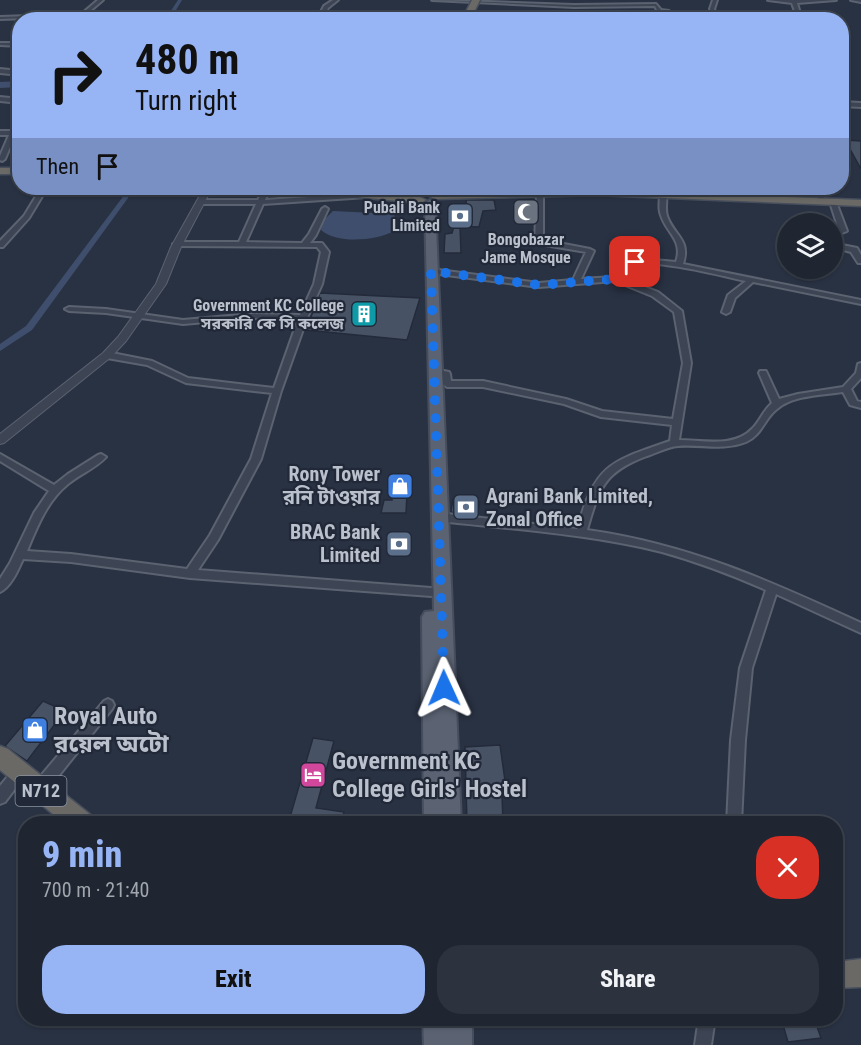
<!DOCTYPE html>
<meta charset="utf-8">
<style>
body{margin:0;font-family:"Roboto Condensed","Noto Sans Bengali",sans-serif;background:#2c323e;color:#f1f3f6;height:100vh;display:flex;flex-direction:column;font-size:22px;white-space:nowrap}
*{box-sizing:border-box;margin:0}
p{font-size:20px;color:#a1a5ac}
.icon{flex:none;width:33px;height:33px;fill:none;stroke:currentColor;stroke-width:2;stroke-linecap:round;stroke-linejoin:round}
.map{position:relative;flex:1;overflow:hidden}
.sheet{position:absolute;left:18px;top:816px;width:825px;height:210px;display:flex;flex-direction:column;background:#1f2632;border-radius:24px;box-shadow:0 2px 4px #0004,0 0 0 2px #3c434d}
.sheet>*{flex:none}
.top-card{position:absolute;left:12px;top:12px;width:837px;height:183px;border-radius:24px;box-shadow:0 2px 4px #0004,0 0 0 2px #3c434d;background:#97b4f5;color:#111;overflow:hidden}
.fabs{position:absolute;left:777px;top:213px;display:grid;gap:12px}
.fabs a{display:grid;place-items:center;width:66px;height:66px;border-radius:50%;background:#1f2632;box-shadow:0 2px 4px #0004,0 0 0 2px #3c434d;font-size:30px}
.pin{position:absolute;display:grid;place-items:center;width:51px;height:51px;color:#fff;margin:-26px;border-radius:12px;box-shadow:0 3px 9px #0006}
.me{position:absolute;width:66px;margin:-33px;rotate:359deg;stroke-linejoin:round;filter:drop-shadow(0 0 4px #0008)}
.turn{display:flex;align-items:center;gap:21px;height:126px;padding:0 24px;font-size:27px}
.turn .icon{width:78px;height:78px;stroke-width:2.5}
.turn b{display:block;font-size:42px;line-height:51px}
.then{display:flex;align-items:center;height:57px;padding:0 24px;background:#0003;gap:12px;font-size:22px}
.round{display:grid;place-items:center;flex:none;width:63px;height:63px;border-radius:24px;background:#2c323e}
.head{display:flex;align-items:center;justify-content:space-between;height:102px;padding:0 24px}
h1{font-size:36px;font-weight:800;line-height:45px;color:#97b4f5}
.cta{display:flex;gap:12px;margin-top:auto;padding:12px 24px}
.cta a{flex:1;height:69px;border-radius:24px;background:#97b4f5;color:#111;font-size:24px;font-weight:800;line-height:69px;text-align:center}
.cta a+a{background:#2c323e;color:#f1f3f6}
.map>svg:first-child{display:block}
.water{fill:#3f4e6c}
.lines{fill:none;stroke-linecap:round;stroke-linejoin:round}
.canal{fill:#3f4e6c;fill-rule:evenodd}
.river{fill:#3f4e6c;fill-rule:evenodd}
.building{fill:#485265;stroke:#232b3a;stroke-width:1.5}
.minor-casing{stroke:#5b6270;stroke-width:4}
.tertiary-casing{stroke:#5b6270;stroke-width:2}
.primary-casing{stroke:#464d5c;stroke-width:4}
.trunk-casing{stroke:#474f5d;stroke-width:3}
.minor{fill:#3d4453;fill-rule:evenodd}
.tertiary{fill:#3d4453;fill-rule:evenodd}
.primary{fill:#5b6373;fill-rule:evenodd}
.trunk{fill:#6a6966;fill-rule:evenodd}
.route{stroke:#1a73e8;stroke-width:10;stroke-dasharray:0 18}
.labels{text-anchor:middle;stroke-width:4.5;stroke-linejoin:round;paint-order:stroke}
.far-poi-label{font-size:16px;font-weight:bold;fill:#bac0cc;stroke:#212938;text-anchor:end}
.shield{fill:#212938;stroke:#8c93a0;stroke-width:1.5}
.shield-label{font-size:18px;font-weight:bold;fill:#bac0cc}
.poi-label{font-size:20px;font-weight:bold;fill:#bac0cc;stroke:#212938;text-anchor:end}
.near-poi-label{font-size:24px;font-weight:bold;fill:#bac0cc;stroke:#212938;text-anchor:start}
</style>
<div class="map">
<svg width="861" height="1045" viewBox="0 0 861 1045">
<rect width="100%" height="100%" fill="#293243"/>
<path class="water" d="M333,211l61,3 2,7 -2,10c-18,10 -58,13 -73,-1l1,-8z"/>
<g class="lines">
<g class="canal">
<polygon points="178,0 182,0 170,20 165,20"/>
<polygon points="127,188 133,188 128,198 32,330 0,351 0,344 26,326 122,198"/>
</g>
<polygon class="river" points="20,81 20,87 0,88 0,82"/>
</g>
<g class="building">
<polygon points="845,140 861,141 861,169"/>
<polygon points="466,200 494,200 496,210 483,211 479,227 460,226 461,253 444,253 445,234 452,233 456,219 448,219 449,212 467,212"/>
<polygon points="320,293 420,298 407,340 306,330"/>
<polygon points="393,474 408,474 406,513 381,513 384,500 392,500"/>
<polygon points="453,499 480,502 477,515 451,512"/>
<polygon points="411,538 411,550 388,551 387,539"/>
<polygon points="43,701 65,711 27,761 5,746"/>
<polygon points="313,738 334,741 316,808 344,812 341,824 288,824"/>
<polygon points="500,745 507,795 502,794 503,824 467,824 465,747"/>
<polygon points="781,1018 814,1018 821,1038 788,1042"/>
</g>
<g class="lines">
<defs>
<g id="minor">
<polygon points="98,0 103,0 83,17 100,20 58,17 0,19 0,17 58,15 78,17"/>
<polygon points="333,0 338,0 328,8 323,20 258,16 161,20 258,14 318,18 324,6"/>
<polygon points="432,0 574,5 656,4 661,10 669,11 672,20 667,20 665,13 658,12 655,6 574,7"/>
<polygon points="713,0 717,0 714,9 718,20 714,20 710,9"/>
<polygon points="768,0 836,0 797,3 802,20 798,20 792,3"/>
<polygon points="851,0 861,0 861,2"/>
<polygon points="0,43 20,43 20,46 0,45"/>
<polygon points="0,69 20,71 20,75 0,73"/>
<polygon points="0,97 20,99 20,103 0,101"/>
<polygon points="842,102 861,103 861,107 842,106"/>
<polygon points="0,131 20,131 20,135 15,135 5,159 2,161 0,160 0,156 9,135 0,135"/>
<polygon points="41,188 47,188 29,218 3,247 0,247 0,241 24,216"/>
<path d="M264,188h6l-5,12 102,-7 3,2 -3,2 -104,7 -17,38 56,1 7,-9 13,-25 3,-2 3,2 -12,26 -6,8h12l7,9 -7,32 -15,34 -26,73 -20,68 -43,81 -20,30 233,18 4,1 2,3 -2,3 -4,1 -241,-18 -119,-16 -48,-3c-5,11 -12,28 -23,33v-13l10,-16 24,-50 15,-22 -49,-30v-7l54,31 14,-11 30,-19 3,-1 5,3c-10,11 -26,17 -38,27 -21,17 -31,43 -41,67l44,3 116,15 23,-34 41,-76 21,-66 -86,-10 -39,-18 -40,-7 -4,-3 4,-3 45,9 36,17 86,10 24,-68 -46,-2 -69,6 -77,-11 -37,-2 -4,-2 4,-2 37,2 77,11 69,-6 48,1 14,-31 7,-32 -4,-5 -140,-1 -4,-2 4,-2h62l17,-38h-55l-3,-2 3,-2h57z"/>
<path d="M658,188h6c5,9 0,18 3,28 7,20 24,23 16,48l178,36v4l-108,-22 -18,16 -5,14 -4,2 -4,-2 6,-17 18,-14c-23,-5 -93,-23 -112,-16 -5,2 -9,9 -13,13l37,14 24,19 9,52 -12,77c23,0 55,8 73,-11 8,-8 11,-18 20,-26l-13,-30 1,-2h6l13,28 19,-5 45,-7 13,-14 2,-9 3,-1v15l-10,11 6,12 4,1v6l-11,-3 -7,-13c-20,3 -50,3 -66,17 -13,10 -15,26 -31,33 -23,9 -45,2 -68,4 -11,1 -21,7 -31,10 -43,16 -48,32 -60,74 101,14 183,51 274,93v10l-85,-39 -24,74 -7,72 -4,84h-14l4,-84 9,-72 26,-78c-34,-15 -68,-28 -104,-38 -72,-18 -149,-23 -223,-31l-5,-4 5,-4 138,16c19,-65 32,-67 93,-88l2,-16 -71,-8 -37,-13 -81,-17h-36l-4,-3 -1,-8 -11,-2 -1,-2 4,-3 15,3 1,2 1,7h32l83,18 36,12 71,8 10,-56 -9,-51 -22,-16 -37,-15 -76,6 -108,-14 -4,-2 4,-2 108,14 34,-3 13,-28 -47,-8 -4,-2 2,-49 3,-2 3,2v47l47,9 4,2 -13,28 33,-2 12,-15h3l14,-3 33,3c8,-23 -11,-29 -16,-50 -2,-9 2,-16 -2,-24z"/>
<polygon points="750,188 756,188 758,199 754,199"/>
<polygon points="812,188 818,188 826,201 825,202 821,202"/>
<polygon points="833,200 836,202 847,231 832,237 832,232 839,230 830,202"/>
<polygon points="832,243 857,248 861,255 861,263 858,263 851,252 832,247"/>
<polygon points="108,699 112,701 114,705 112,709 44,794 39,795 34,794 32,789 34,784 104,701"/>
<polygon points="19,767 24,769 26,773 24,777 5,802 0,804 0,786 14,769"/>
<polygon points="699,1018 715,1018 711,1045 695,1045"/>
</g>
<polygon id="tertiary" points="204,188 212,188 181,247 166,284 126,341 111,357 4,443 0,444 0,434 103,353 118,337 156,284 171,247"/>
<g id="primary">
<polygon points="430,200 435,203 461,824 424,824 422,617 425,612 434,611 425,203"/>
<polygon points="423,1018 472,1018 472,1045 424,1045"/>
</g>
<g id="trunk">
<polygon points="472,0 480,0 470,20 462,20"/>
<rect x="0" y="168" width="20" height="6"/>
<polygon points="322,188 356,188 359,191 420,197 426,200 420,203 357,197"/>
<polygon points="596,189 861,200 861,206 596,195 435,199 429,196 435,193"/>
<polygon points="0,746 8,749 92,816 96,824 65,824 0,770"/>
<polygon points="861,959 861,987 836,988 836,962"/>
</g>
</defs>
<use href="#minor" class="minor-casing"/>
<use href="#tertiary" class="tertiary-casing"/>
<use href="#primary" class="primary-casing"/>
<use href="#trunk" class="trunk-casing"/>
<use href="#minor" class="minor"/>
<use href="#tertiary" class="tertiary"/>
<use href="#primary" class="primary"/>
<use href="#trunk" class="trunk"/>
</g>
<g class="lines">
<polyline class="route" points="444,688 431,271 539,285 616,279 628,264 635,262"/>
</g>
<defs>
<symbol id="mosque-square" viewBox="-11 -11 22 22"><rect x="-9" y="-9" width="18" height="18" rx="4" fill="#6b7280" stroke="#212938"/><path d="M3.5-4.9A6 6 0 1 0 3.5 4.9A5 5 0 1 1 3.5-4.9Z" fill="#fff"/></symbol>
<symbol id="bank-square" viewBox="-11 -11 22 22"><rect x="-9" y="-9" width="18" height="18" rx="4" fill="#5c6f8a" stroke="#212938"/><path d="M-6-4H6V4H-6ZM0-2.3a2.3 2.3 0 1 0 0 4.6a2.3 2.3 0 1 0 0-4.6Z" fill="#fff"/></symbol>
<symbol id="building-square" viewBox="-11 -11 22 22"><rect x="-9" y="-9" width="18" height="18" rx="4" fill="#0f9aa8" stroke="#212938"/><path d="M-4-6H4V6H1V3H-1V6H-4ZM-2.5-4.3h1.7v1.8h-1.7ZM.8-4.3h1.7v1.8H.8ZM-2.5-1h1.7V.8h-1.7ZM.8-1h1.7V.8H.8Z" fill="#fff"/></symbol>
<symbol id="shop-square" viewBox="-11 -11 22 22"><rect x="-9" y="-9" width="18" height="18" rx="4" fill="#3f7fe0" stroke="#212938"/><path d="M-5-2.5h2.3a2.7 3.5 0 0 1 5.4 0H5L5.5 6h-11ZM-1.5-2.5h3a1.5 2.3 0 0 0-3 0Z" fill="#fff"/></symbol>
<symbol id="hotel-square" viewBox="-11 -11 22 22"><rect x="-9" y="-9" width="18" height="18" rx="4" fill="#d1479c" stroke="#212938"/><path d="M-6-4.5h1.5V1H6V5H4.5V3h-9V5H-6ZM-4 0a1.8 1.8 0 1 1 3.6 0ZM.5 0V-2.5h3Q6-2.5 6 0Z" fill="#fff"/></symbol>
</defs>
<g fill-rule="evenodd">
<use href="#mosque-square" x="511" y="197" width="30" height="30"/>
<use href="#bank-square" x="445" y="201" width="30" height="30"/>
<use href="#building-square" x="349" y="299" width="30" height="30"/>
<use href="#shop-square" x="385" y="471" width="30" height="30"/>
<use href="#bank-square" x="451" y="492" width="30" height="30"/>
<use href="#bank-square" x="384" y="529" width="30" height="30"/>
<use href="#shop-square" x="20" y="715" width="30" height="30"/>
<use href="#hotel-square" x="298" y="760" width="30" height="30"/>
</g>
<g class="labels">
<g class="far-poi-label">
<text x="440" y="213">Pubali Bank<tspan x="440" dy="18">Limited</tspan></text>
<text x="526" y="245" text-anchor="middle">Bongobazar<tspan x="526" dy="18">Jame Mosque</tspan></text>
<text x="344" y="311">Government KC College<tspan x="344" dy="18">সরকারি কে সি কলেজ</tspan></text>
</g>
<rect class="shield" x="15.5" y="776" width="51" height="30" rx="4.5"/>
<g class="shield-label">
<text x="41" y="797">N712</text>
</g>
<g class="poi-label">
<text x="380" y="481">Rony Tower<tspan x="380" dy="23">রনি টাওয়ার</tspan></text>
<text x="486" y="503" text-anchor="start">Agrani Bank Limited,<tspan x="486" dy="23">Zonal Office</tspan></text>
<text x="380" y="539">BRAC Bank<tspan x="380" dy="23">Limited</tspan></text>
</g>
<g class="near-poi-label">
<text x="54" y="724">Royal Auto<tspan x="54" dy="28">রয়েল অটো</tspan></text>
<text x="332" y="769">Government KC<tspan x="332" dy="28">College Girls' Hostel</tspan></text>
</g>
</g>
</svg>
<div class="fabs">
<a><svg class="icon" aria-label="layers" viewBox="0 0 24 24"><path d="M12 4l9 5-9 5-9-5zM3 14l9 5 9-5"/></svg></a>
</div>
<div class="pin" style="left:635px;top:262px;background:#d93025"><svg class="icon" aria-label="arrive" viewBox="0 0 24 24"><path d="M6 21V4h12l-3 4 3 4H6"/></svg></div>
<svg class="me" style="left:444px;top:688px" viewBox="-20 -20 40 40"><path d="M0-17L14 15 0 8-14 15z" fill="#1a73e8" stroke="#fff" stroke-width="4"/></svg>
<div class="top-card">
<div class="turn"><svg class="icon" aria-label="right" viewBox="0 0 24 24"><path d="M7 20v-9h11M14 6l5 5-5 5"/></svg><div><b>480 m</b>Turn right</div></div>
<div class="then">Then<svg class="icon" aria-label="arrive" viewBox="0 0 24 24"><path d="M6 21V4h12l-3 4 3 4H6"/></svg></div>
</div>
<section class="sheet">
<div class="head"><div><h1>9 min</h1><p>700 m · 21:40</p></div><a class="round" style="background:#d93025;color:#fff"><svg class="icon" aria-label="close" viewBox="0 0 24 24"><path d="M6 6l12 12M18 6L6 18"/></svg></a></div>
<div class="cta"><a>Exit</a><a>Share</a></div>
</section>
</div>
